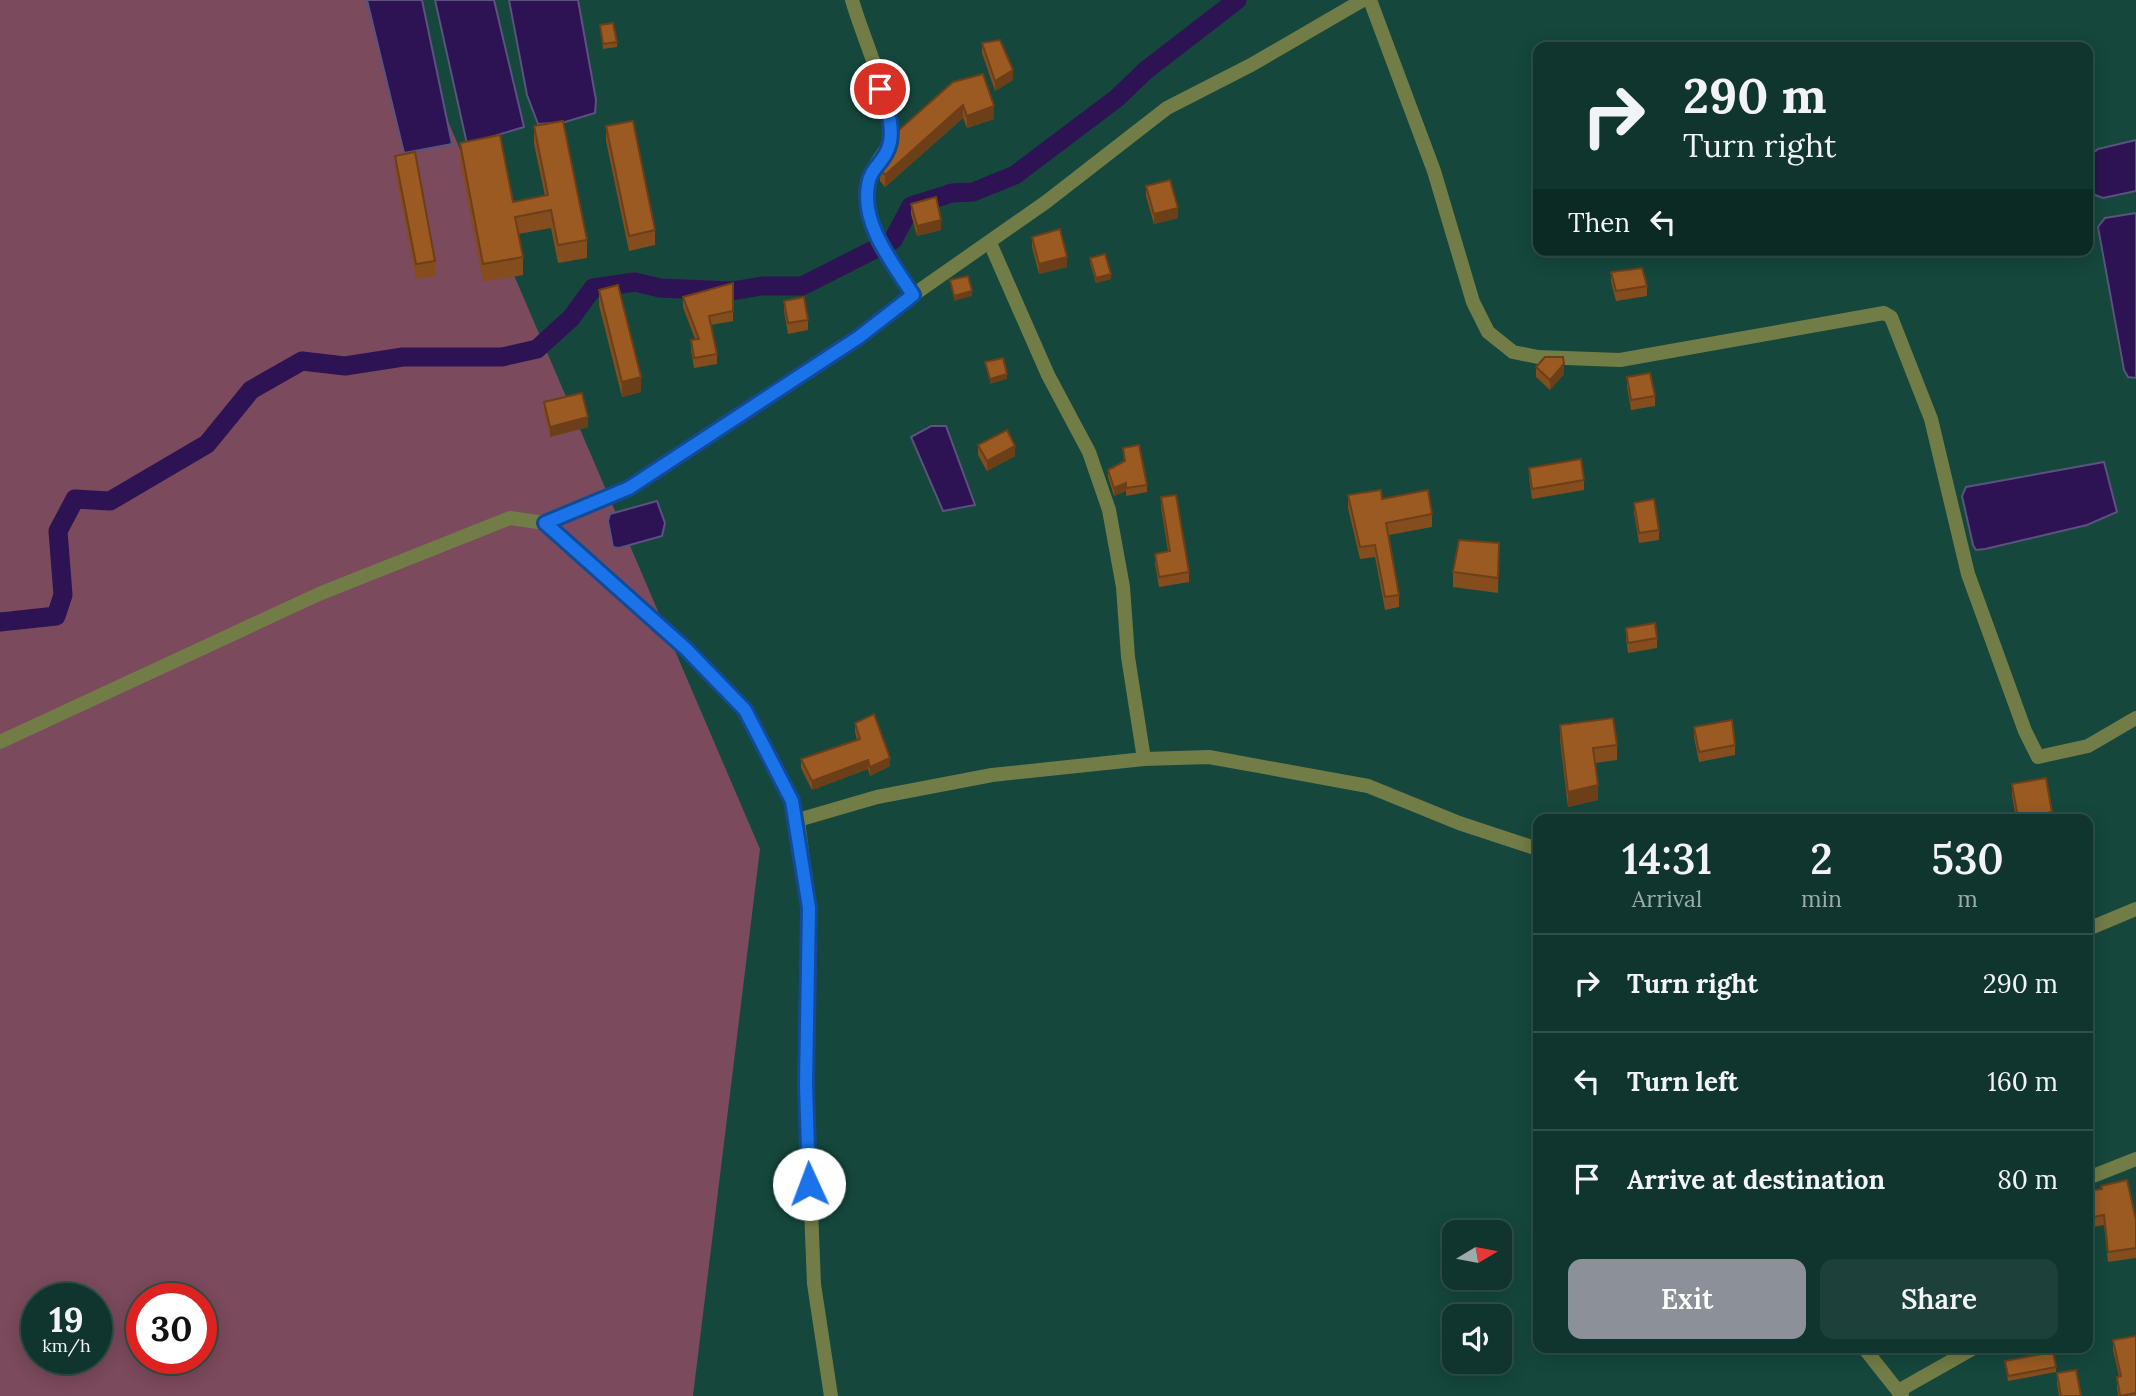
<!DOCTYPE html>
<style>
body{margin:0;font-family:Lora,serif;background:#1e403a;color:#f1f3f6;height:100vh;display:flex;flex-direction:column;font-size:26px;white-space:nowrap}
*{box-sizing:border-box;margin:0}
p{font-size:23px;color:#9cabaa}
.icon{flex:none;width:38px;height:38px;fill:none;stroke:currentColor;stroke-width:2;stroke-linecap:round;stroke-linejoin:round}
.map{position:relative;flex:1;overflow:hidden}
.drawer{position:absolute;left:1533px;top:814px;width:560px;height:539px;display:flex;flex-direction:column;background:#10352e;border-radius:14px;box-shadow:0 4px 18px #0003,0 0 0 2px #30504a}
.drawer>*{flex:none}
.hud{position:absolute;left:1533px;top:42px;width:560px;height:214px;border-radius:14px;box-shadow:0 4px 18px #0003,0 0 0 2px #30504a;background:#10352e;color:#f1f3f6;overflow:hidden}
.needle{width:46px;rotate:80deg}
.fabs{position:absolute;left:1442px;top:1220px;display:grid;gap:14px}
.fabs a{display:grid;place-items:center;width:70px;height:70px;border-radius:14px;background:#10352e;box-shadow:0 4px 18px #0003,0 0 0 2px #30504a;font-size:35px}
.speed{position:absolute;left:21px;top:1283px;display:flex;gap:14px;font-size:35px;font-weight:700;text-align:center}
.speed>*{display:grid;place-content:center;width:91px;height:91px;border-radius:50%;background:#10352e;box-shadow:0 4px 18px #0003,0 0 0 2px #30504a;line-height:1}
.speed small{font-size:18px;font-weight:400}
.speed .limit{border:10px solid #d22;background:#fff;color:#111}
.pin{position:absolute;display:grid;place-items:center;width:60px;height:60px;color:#fff;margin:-30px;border:4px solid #fff;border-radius:50%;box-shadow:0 2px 7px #0007}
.me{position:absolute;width:77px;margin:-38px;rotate:358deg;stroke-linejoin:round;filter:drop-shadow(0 0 5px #0008)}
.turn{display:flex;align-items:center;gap:24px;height:147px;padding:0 35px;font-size:32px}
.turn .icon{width:91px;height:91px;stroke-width:2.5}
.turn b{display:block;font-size:49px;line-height:60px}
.then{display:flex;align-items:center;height:66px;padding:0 35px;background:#0003;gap:14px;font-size:26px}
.eta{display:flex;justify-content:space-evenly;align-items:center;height:119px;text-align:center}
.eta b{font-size:42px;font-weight:600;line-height:49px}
.button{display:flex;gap:14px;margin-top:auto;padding:14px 35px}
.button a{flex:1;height:80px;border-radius:14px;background:#8c9099;color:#fff;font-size:28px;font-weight:600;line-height:80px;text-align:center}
.button a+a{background:#1e403a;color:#f1f3f6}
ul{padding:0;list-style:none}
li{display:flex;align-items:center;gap:21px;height:98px;padding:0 35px;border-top:2px solid #30504a}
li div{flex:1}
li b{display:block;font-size:26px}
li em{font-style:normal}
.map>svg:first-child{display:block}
.green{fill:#7b4a5c;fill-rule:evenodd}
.water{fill:#2e1354;stroke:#59537d;stroke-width:2}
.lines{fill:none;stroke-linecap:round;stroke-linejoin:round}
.canal{stroke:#2e1354;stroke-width:19}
.minor{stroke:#727c46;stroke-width:14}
.wall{fill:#854d1d}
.shaded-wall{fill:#6c3f18}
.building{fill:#9b5a22;stroke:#6c3f18;stroke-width:2}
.route-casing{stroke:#114b97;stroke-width:18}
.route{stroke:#1a73e8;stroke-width:12}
</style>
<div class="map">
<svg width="2136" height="1396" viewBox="0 0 2136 1396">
<rect width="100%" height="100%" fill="#15473d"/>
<path class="green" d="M0,0h396l364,849 -67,547h-693zM37,1298h59v60h-59zM142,1298h59v60h-59z"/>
<g class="water">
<polygon points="367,0 422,0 452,144 404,153"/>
<polygon points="435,0 494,0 524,127 467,144"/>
<polygon points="509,0 578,0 596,100 595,113 565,122 538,124 527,95"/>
<polygon points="2136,140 2136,191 2103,198 2090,193 2088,157 2098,149"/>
<polygon points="2136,213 2136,378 2128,377 2124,370 2098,227 2105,218"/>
<polygon points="931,426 946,426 975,505 943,511 911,437"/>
<polygon points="2104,462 2117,512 2087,525 1985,549 1976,550 1973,545 1962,496 1966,487"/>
<polygon points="657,501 665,523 662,536 619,548 613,547 608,521 610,514"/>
</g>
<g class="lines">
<polyline class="canal" points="0,622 56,616 63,595 58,531 75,499 110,501 207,444 251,390 302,361 345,366 403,357 502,357 537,349 571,318 593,288 635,282 660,288 732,291 762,286 802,286 893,240 911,206 952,193 973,192 1015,175 1117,98 1145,71 1237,0"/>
<g class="minor">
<path d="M852,0c11,38 36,92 39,129 1,20 -13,27 -19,43 -16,46 18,85 41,123"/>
<polyline points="1370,0 1434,171 1473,302 1488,332 1513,352 1538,357 1620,360 1884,313 1891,317 1931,419 1968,574 2025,731 2038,757 2088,746 2136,718"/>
<polyline points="990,243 1048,375 1089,452 1109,510 1123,587 1128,657 1144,759"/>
<polyline points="545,523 686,649 745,710 792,801 798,820 877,797 992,775 1144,759 1209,757 1368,786 1459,823 1538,849"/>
<polyline points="0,742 319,594 510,518 545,523 629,488 858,337 913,295 1046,202 1167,108 1251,65 1363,0"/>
<polyline points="798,820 809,908 806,1084 814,1284 831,1396"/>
<polyline points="2088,929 2136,909"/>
<polyline points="2088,1178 2136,1159"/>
<polyline points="1864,1348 1902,1396"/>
<polyline points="1898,1391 1974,1348"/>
</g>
</g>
<g class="wall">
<polygon points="600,25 617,42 617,47 603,49"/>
<polygon points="982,43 1013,80 995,91 982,53"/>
<polygon points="953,82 994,119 967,128 963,118 885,187 880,181 880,168 895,147 895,141"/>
<polygon points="534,126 587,240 587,258 558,263 551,228 519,234 523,257 523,275 483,282 460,161 460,143 513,202 545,196 534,144"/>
<polygon points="606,126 655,230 655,245 629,251 606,141"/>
<polygon points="395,156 435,261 435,276 416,279 395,171"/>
<polygon points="1146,186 1178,218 1154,224 1146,196"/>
<polygon points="911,204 941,230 917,236 911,214"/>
<polygon points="1032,237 1067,267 1039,274 1032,247"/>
<polygon points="1090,258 1111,279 1096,283 1090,263"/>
<polygon points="1611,272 1647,286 1647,296 1616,301 1611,282"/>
<polygon points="733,283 733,321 711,325 717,354 717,364 694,368 691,350 691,340 695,339 683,307 683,297"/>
<polygon points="599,290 641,392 622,397 599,305"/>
<polygon points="784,301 808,320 808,330 788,334 784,311"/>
<polygon points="1536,367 1564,374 1550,390 1536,377"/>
<polygon points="1627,377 1655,396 1655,406 1631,410 1627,387"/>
<polygon points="544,402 588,427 550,437 544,412"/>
<polygon points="978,445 1015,456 987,471 978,455"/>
<polygon points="1123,448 1147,485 1147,492 1126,496 1126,491 1114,496 1108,477 1108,470 1124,461"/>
<polygon points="1529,468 1584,480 1584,490 1532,499 1529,478"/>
<polygon points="1348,495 1382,499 1432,514 1432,527 1389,535 1399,595 1399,607 1385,610 1375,557 1360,559 1348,508"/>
<polygon points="1161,497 1189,572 1189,582 1159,587 1155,564 1155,554 1168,551 1161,507"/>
<polygon points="1634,503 1659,530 1659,540 1639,543 1634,513"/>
<polygon points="1499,543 1498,593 1453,587 1453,572"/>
<polygon points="1626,628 1657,638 1657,648 1628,653 1626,638"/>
<polygon points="855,723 890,766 870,776 868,769 812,790 801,768 801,759 857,740 855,732"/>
<polygon points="1560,725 1617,745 1617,760 1595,763 1598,800 1568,807 1560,740"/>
<polygon points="1694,727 1735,745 1735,755 1699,762 1694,737"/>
<polygon points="2012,784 2052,812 2052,819 2016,819 2012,795"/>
<polygon points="2088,1191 2136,1220 2136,1258 2108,1262 2104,1225 2088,1228"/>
<polygon points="2136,1336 2136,1396 2118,1396 2117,1387 2117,1377 2119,1376 2113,1350 2113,1340"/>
<polygon points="2005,1361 2056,1367 2056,1372 2008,1381"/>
<polygon points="2057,1373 2081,1396 2059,1396 2057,1383"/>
</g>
<g class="shaded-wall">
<polygon points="1013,70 1013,80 995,91 995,81"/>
<polygon points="963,105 963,118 885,187 885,175"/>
<polygon points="994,106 994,119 967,128 967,116"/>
<polygon points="1178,208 1178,218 1154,224 1154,214"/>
<polygon points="941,220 941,230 917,236 917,226"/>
<polygon points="1067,257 1067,267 1039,274 1039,264"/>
<polygon points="1111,274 1111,279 1096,283 1096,278"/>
<polygon points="972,291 972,296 954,301 954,296"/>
<polygon points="1564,364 1564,374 1550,390 1550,380"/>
<polygon points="1007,374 1007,379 990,384 990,379"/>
<polygon points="641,377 641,392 622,397 622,382"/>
<polygon points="588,417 588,427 550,437 550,427"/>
<polygon points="1015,446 1015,456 987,471 987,461"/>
<polygon points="1126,483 1126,491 1114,496 1114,488"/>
<polygon points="890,758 890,766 870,776 870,767"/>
<polygon points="868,760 868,769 812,790 812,781"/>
<polygon points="1598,785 1598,800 1568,807 1568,792"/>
</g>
<g class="building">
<polygon points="613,23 617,42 603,44 600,25"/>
<polygon points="1000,40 1013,70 995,81 982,43"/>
<polygon points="983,74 994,106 967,116 963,105 885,175 880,168 881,163 897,144 895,141 899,130 953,82"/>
<polygon points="563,121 587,240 558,245 551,210 515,217 523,257 483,264 460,143 500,135 513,202 548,195 534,126"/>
<polygon points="633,121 655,230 629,236 606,126"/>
<polygon points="415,152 435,261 416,264 395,156"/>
<polygon points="1170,180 1178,208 1154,214 1146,186"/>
<polygon points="936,197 941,220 917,226 911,204"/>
<polygon points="1060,229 1067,257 1039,264 1032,237"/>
<polygon points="1105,254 1111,274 1096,278 1090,258"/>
<polygon points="1642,268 1647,286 1616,291 1611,272"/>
<polygon points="968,276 972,291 954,296 950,280"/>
<polygon points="733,283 733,311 709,316 717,354 694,358 691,340 699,339 683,297"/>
<polygon points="618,285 641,377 622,382 599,290"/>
<polygon points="804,297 808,320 788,323 784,301"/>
<polygon points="1545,357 1563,357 1564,364 1550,380 1536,367"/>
<polygon points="1003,358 1007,374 990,379 985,362"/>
<polygon points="1650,373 1655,396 1631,400 1627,377"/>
<polygon points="582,393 588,417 550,427 544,402"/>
<polygon points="1007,430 1015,446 987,461 978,445"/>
<polygon points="1139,445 1147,485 1126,488 1126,483 1114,488 1108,470 1125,461 1123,448"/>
<polygon points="1581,459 1584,480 1532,489 1529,468"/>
<polygon points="1381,490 1382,499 1428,490 1432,514 1386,523 1399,595 1385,597 1375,545 1360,547 1348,495"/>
<polygon points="1176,495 1189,572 1159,577 1155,554 1170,551 1161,497"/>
<polygon points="1654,499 1659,530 1639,533 1634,503"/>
<polygon points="1459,540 1499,543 1498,578 1453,572"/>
<polygon points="1655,623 1657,638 1628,643 1626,628"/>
<polygon points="874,714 890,758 870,767 868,760 812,781 801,759 860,739 855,723"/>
<polygon points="1613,718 1617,745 1593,748 1598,785 1568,792 1560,725"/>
<polygon points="1732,720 1735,745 1699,752 1694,727"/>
<polygon points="2046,778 2052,812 2018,818 2012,784"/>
<polygon points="2127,1180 2136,1220 2136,1248 2108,1252 2104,1215 2088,1218 2088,1191 2102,1189 2101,1186"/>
<polygon points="2136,1336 2136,1393 2120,1396 2117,1377 2121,1376 2113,1340"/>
<polygon points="2053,1352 2056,1367 2008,1376 2005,1361"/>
<polygon points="2076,1370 2081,1396 2061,1396 2057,1373"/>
</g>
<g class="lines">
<defs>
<path id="route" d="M809,1184l-3,-100 3,-176 -17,-107 -47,-91 -59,-61 -141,-126 84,-35 230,-151 54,-42c-20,-32 -52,-70 -45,-110 2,-15 12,-20 18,-32 11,-19 1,-46 -6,-64"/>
</defs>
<use href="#route" class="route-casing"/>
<use href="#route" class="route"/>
</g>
</svg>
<div class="fabs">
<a><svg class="needle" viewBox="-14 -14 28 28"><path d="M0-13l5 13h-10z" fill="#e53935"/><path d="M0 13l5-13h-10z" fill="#9cabaa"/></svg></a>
<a><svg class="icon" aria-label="sound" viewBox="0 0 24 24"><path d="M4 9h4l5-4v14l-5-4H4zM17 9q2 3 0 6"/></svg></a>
</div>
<div class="speed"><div>19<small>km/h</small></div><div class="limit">30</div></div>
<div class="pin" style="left:880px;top:89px;background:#d93025"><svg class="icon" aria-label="arrive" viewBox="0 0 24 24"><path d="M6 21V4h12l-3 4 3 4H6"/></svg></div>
<svg class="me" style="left:809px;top:1184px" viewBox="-20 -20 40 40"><circle r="19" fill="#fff"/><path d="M0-13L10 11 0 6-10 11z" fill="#1a73e8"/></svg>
<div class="hud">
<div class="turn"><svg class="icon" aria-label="right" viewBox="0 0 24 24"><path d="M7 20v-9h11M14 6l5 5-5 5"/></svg><div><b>290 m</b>Turn right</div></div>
<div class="then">Then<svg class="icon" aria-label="left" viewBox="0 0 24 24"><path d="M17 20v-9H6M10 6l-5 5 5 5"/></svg></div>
</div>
<section class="drawer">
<div class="eta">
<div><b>14:31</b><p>Arrival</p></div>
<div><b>2</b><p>min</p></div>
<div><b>530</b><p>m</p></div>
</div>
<ul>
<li><svg class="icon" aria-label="right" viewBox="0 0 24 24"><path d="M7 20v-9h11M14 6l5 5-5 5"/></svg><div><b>Turn right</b></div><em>290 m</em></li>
<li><svg class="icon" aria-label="left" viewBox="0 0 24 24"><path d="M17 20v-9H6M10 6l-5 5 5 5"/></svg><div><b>Turn left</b></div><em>160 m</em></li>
<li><svg class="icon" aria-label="arrive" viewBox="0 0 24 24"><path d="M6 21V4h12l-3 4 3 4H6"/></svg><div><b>Arrive at destination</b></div><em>80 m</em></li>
</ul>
<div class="button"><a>Exit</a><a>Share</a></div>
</section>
</div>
